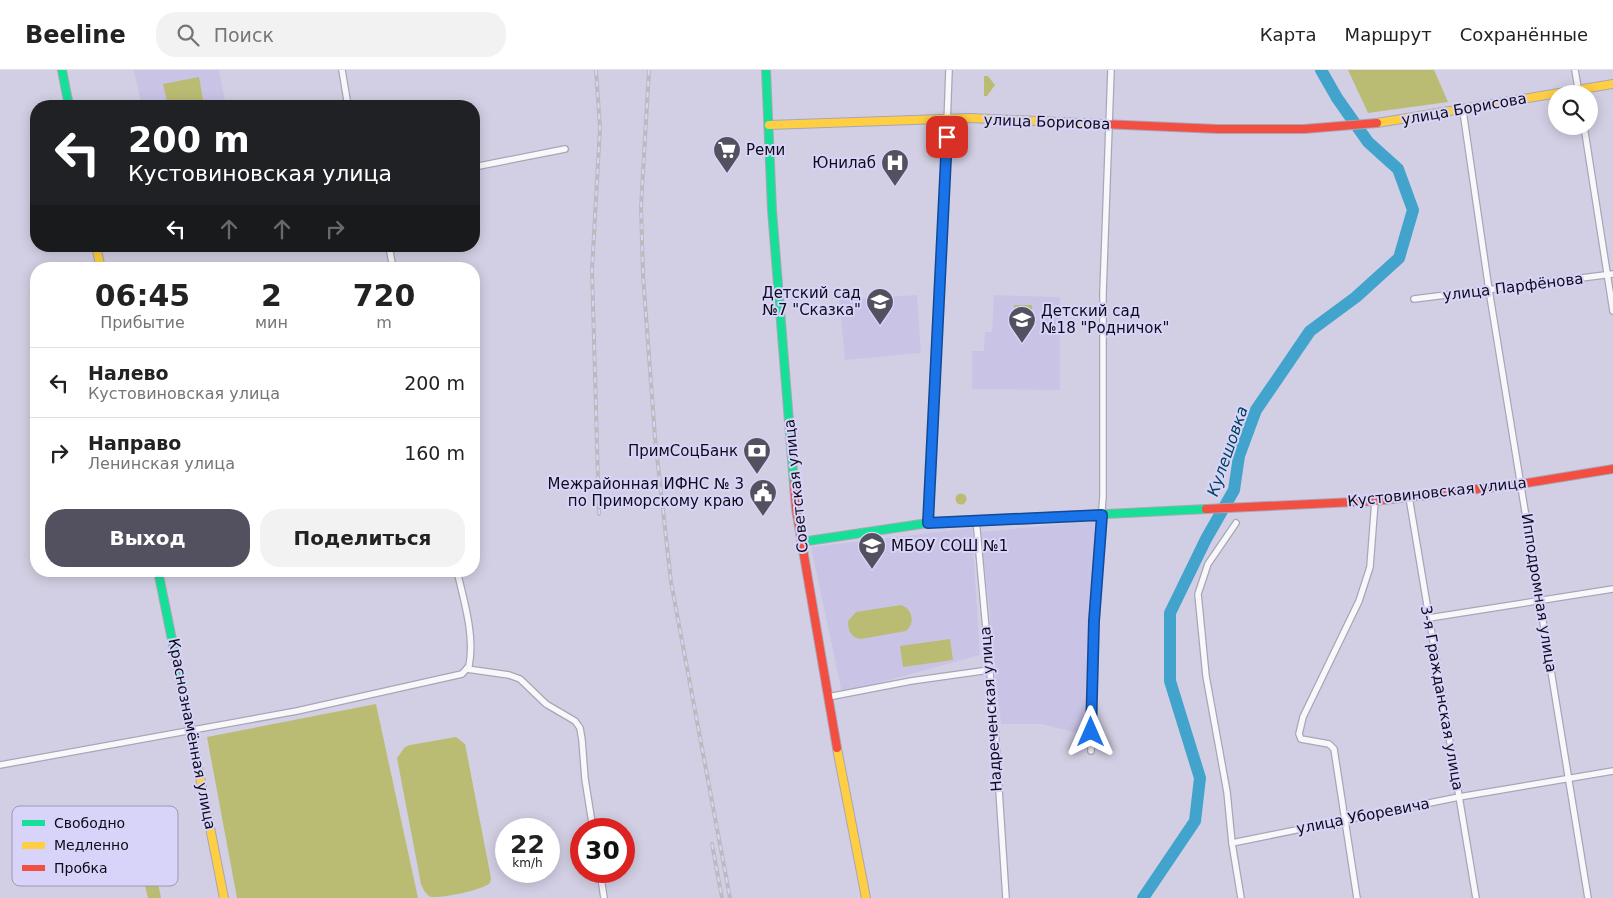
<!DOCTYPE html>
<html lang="ru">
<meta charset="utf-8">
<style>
body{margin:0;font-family:"DejaVu Sans",sans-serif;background:#f2f2f2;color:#222;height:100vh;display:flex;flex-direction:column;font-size:19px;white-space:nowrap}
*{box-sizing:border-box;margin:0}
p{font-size:16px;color:#767676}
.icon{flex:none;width:28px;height:28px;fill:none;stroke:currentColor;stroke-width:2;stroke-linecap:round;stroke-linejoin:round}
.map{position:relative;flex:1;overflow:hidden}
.sheet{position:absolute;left:30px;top:192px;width:450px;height:315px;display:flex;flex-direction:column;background:#fff;border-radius:20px;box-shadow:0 2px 12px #0003}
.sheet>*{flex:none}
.hud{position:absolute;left:30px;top:30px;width:450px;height:152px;border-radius:20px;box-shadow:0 2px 12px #0003;background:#202124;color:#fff;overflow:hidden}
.controls{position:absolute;left:1548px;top:15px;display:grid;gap:10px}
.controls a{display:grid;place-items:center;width:50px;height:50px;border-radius:50%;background:#fff;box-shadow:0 2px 12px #0003;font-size:25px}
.speed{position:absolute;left:495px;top:748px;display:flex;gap:10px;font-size:25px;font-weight:700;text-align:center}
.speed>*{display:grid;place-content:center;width:65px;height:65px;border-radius:50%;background:#fff;box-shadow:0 2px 12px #0003;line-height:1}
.speed small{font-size:12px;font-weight:400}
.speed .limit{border:8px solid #d22;background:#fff;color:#111}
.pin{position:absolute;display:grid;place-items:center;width:42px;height:42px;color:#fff;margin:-21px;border-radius:10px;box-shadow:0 2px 8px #0006}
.me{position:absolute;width:55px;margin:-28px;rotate:0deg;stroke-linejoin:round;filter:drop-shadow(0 0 4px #0008)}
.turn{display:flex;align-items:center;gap:18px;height:105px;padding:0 15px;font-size:22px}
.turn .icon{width:65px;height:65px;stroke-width:2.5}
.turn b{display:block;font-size:35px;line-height:42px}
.lanes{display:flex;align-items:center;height:48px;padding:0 15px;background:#0003;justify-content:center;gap:25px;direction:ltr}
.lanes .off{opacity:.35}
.eta{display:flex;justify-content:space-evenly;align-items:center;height:85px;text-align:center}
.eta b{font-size:30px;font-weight:600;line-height:35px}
.action{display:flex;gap:10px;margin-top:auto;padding:10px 15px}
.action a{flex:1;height:58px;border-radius:20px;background:#535060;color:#fff;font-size:20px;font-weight:600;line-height:58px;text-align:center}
.action a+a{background:#f2f2f2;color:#222}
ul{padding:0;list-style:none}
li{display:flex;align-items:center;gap:15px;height:70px;padding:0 15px;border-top:1px solid #e0e0e0}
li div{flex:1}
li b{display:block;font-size:19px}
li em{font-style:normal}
header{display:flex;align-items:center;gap:30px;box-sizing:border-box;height:70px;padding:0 25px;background:#fff;border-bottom:1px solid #e0e0e0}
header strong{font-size:24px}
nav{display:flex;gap:28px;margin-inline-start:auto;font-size:18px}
.search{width:350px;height:45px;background:#f2f2f2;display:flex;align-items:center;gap:12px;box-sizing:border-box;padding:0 18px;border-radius:20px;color:#767676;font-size:19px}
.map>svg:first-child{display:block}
.built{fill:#c9c4e5}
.green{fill:#bbbc73}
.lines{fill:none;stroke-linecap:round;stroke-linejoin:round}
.river{stroke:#42a4cc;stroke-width:12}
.street-casing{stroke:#a8a6b6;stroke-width:8}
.fast-casing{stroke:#a8a6b6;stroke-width:10}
.slow-casing{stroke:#a8a6b6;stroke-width:10}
.jam-casing{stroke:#a8a6b6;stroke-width:10}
.street{stroke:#f8f8fb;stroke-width:5.5}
.fast{stroke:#16e098;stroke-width:8}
.slow{stroke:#ffcf43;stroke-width:8}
.jam{stroke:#f24e42;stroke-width:8}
.rail-casing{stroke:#bababf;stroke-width:4}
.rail{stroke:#d8d4f9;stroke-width:2;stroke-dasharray:5.5;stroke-linecap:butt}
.route-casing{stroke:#114b97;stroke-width:12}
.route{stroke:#1a73e8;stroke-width:9}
.labels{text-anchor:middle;stroke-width:4;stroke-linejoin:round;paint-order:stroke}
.street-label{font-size:15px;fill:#0e0c19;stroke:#d8d4f9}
.poi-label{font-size:15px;fill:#0e0c19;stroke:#d8d4f9;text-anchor:end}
.water-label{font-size:16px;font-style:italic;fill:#00435c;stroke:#d8d4f9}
.key{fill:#d8d4f9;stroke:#9b98b6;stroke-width:1}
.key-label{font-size:14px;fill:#0e0c19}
</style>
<header>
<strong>Beeline</strong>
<div class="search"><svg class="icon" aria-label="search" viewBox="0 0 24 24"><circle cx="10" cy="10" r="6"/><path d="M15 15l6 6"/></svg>Поиск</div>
<nav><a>Карта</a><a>Маршрут</a><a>Сохранённые</a></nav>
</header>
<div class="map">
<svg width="1613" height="828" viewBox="0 0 1613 828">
<rect width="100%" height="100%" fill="#d2cfe4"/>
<g class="built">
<polygon points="134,0 219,0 226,36 127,36 141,33"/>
<polygon points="917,225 921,283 845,290 839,230"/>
<polygon points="994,225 1060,227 1060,320 972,319 972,281 984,281 985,262 992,262"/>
<polygon points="1095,451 1086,665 1041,654 1001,654 981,462"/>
<polygon points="972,458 980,585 842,623 811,477"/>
</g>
<g class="green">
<polygon points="1348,0 1434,0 1448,32 1368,43"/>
<polygon points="984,6 988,6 995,15 987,26 984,26"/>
<polygon points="199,7 203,30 168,36 163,14"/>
<rect x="1014" y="235" width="18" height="14"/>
<circle cx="961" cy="429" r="5.5"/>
<path d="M901,535l6,3c6,7 7,16 -1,23l-45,8c-10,-1 -13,-8 -13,-18l8,-9z"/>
<polygon points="950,569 953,590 903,597 900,576"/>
<polygon points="376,634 418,828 237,828 207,667"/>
<path d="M456,667l9,7 26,134 -1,5c-9,8 -48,15 -59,14 -5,-2 -8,-8 -10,-13l-24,-126 8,-11 5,-2z"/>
<polygon points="158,813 161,828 148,828 145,816"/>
</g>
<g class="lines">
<polyline class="river" points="1143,828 1195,751 1200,708 1170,611 1170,543 1206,469 1234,420 1239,386 1256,340 1310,261 1356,227 1399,188 1413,140 1398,99 1368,72 1337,28 1321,0"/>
<defs>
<g id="street">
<polyline points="342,0 348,36"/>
<polyline points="1575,0 1579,24"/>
<polyline points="1463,41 1489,220 1588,828"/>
<polyline points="1584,56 1613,241"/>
<polyline points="474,97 565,79"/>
<polyline points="389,176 393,199"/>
<polyline points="1414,229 1613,204"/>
<polyline points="1409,427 1476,828"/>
<polyline points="976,449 995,658 1006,828"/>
<polyline points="928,453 944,136 949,0"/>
<polyline points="1236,453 1208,494 1198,524 1206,606 1227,722 1232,773 1241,828"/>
<polyline points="1429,548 1613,519"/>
<polyline points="467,599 509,605 520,609 546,634 575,651 580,658 582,670 585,709 593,759"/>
<polyline points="828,627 911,611 989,600"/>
<polyline points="1091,681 1094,551 1103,426 1103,223 1111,0"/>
<path d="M0,695l297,-54 165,-37 7,-8c6,-30 -5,-65 -12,-95"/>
<polyline points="1232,773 1459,727 1613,701"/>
<polyline points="600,801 604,828"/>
<polyline points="1357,828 1334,679 1329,674 1301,669 1299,664 1303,647 1359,531 1370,497 1375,431"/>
</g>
<g id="fast">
<polyline points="62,0 69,36"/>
<polyline points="766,0 772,140 794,414"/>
<polyline points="801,472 928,453 1206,439"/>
<polyline points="158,501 198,697"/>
</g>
<g id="slow">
<polyline points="1377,53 1613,14"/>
<polyline points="769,55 970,48 1102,54"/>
<polyline points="96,176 101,199"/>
<polyline points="837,678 866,828"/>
<polyline points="198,697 224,828"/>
</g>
<g id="jam">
<polyline points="1102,54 1218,59 1304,59 1377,53"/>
<polyline points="794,414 796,439 837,678"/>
<polyline points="1206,439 1375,431 1521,414 1613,399"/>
</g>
</defs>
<use href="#street" class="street-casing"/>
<use href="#fast" class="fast-casing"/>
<use href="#slow" class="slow-casing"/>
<use href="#jam" class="jam-casing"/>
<use href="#street" class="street"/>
<use href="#fast" class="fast"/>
<use href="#slow" class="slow"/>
<use href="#jam" class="jam"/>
<defs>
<g id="rail">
<polyline points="596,0 600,58 592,200 599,444"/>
<polyline points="649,0 641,137 643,205 655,368 671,512 730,828"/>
<polyline points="712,774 722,828"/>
</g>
</defs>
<use href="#rail" class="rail-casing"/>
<use href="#rail" class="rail"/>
</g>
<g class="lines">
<defs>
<polyline id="route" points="947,67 928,453 1102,445 1094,551 1091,662"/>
</defs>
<use href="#route" class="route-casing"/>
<use href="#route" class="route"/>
</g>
<defs>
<symbol id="supermarket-pin" viewBox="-11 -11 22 30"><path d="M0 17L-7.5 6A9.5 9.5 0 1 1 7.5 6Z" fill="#535060" stroke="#d8d4f9"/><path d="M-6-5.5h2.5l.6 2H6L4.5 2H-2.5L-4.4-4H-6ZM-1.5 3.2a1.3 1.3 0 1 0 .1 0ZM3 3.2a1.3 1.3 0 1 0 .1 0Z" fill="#fff"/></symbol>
<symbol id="hospital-pin" viewBox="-11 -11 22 30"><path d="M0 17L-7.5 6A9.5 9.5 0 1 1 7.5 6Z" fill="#535060" stroke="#d8d4f9"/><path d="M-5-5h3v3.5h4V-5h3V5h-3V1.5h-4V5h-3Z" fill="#fff"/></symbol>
<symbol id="school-pin" viewBox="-11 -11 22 30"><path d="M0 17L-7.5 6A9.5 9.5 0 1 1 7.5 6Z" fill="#535060" stroke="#d8d4f9"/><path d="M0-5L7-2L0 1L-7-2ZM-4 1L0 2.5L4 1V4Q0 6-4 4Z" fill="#fff"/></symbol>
<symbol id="bank-pin" viewBox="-11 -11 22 30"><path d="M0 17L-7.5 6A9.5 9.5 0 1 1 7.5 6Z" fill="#535060" stroke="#d8d4f9"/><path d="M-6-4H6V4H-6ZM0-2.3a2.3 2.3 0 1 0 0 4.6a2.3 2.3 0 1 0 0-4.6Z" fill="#fff"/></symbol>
<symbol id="civic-pin" viewBox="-11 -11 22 30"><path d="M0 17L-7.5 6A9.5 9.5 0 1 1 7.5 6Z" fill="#535060" stroke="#d8d4f9"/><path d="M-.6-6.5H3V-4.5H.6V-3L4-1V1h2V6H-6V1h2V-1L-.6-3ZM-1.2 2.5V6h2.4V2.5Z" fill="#fff"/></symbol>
</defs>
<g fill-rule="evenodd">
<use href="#supermarket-pin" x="711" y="64" width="32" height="43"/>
<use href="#hospital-pin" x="879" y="77" width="32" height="43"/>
<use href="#school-pin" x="864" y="216" width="32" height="43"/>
<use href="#school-pin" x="1006" y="234" width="32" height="43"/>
<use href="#bank-pin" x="741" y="365" width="32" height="43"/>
<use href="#civic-pin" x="747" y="407" width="32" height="43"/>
<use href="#school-pin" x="856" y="460" width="32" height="43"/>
</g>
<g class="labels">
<g class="street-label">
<text transform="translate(1464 39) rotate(-10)" y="5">улица Борисова</text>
<text transform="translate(1047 52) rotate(2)" y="5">улица Борисова</text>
<text transform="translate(1513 217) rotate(-7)" y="5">улица Парфёнова</text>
<text transform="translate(796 416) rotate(-96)" y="5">Советская улица</text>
<text transform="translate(1437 422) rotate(-6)" y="5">Кустовиновская улица</text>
<text transform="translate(1539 523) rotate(81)" y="5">Ипподромная улица</text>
<text transform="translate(1442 628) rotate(80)" y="5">3-я Гражданская улица</text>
<text transform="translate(991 639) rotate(-94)" y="5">Надреченская улица</text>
<text transform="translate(192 664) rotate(79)" y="5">Краснознамённая улица</text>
<text transform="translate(1363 746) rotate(-11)" y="5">улица Уборевича</text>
</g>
<g class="poi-label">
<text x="746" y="85" text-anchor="start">Реми</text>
<text x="876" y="98">Юнилаб</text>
<text x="861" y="228">Детский сад<tspan x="861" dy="17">№7 "Сказка"</tspan></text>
<text x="1041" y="246" text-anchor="start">Детский сад<tspan x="1041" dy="17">№18 "Родничок"</tspan></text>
<text x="738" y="386">ПримСоцБанк</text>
<text x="744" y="419">Межрайонная ИФНС № 3<tspan x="744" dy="17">по Приморскому краю</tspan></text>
<text x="891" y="481" text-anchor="start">МБОУ СОШ №1</text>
</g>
<g class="water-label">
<text transform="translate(1227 381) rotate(-71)" y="6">Кулешовка</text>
</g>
</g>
<rect x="12" y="736" width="166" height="80" rx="8" class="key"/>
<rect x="22" y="750" width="23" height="6" fill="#16e098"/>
<rect x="22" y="772" width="23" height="7" fill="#ffcf43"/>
<rect x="22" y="795" width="23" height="6" fill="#f24e42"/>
<g class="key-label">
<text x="54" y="758">Свободно</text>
<text x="54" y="780">Медленно</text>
<text x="54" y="803">Пробка</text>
</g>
</svg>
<div class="controls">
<a><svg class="icon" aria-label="search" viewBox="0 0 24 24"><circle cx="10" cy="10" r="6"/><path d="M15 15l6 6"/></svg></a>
</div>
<div class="speed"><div>22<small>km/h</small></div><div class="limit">30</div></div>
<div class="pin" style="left:947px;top:67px;background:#d93025"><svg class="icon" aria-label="arrive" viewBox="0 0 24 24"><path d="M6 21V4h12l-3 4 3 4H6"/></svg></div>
<svg class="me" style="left:1091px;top:662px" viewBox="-20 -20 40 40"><path d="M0-17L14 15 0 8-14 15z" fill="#1a73e8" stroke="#fff" stroke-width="4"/></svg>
<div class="hud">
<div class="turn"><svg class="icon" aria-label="left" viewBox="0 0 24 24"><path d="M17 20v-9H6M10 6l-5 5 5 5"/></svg><div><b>200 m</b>Кустовиновская улица</div></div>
<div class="lanes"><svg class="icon" aria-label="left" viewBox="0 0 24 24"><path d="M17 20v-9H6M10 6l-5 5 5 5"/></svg><svg class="icon off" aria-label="ahead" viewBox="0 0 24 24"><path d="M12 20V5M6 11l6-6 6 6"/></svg><svg class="icon off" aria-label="ahead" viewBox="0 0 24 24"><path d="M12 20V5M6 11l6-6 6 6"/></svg><svg class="icon off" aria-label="right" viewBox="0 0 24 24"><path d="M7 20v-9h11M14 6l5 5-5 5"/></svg></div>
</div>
<section class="sheet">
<div class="eta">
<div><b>06:45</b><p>Прибытие</p></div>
<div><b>2</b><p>мин</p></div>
<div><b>720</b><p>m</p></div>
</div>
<ul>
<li><svg class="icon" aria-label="left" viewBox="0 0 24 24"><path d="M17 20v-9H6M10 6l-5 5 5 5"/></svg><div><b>Налево</b><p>Кустовиновская улица</p></div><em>200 m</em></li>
<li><svg class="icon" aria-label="right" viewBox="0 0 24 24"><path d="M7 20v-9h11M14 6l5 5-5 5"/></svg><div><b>Направо</b><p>Ленинская улица</p></div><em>160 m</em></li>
</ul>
<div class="action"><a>Выход</a><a>Поделиться</a></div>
</section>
</div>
